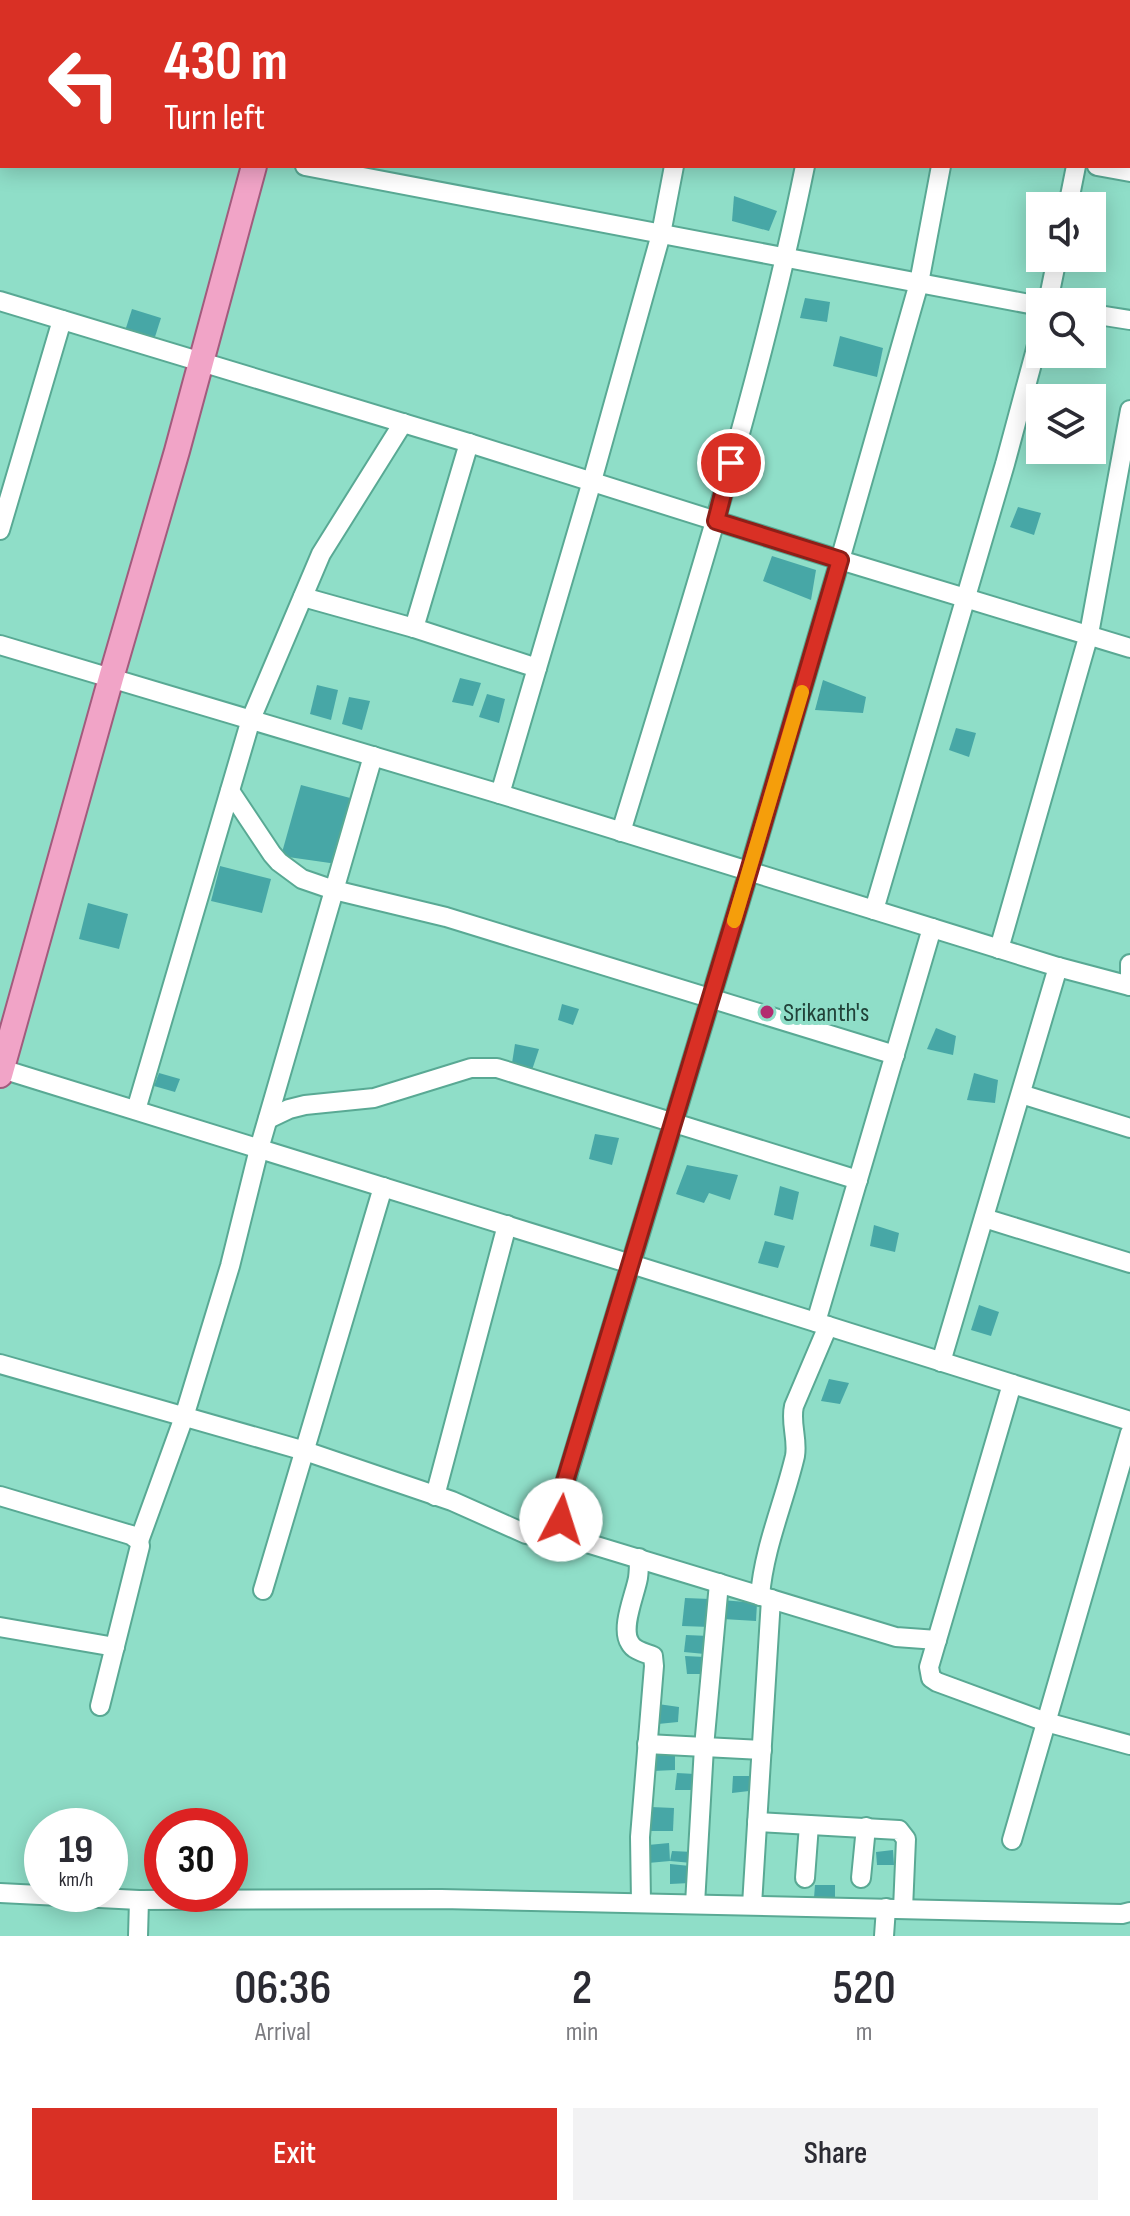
<!DOCTYPE html>
<style>
body{margin:0;font-family:"Sofia Sans Condensed",sans-serif;background:#f2f2f3;color:#2b2b33;height:100vh;display:flex;flex-direction:column;font-size:30px;white-space:nowrap}
*{box-sizing:border-box;margin:0}
p{font-size:26px;color:#7c7c81}
.icon{flex:none;width:44px;height:44px;fill:none;stroke:currentColor;stroke-width:2;stroke-linecap:round;stroke-linejoin:round}
.map{position:relative;height:1936px;overflow:hidden}
.sheet{display:flex;flex-direction:column;background:#fff;flex:1}
.sheet>*{flex:none}
.hud{position:absolute;left:0px;top:0px;width:1130px;height:168px;box-shadow:0 4px 20px #0003;background:#d93025;color:#fff;overflow:hidden}
.fabs{position:absolute;left:1026px;top:192px;display:grid;gap:16px}
.fabs a{display:grid;place-items:center;width:80px;height:80px;border-radius:0px;background:#fff;box-shadow:0 4px 20px #0003;font-size:40px}
.speed{position:absolute;left:24px;top:1808px;display:flex;gap:16px;font-size:40px;font-weight:700;text-align:center}
.speed>*{display:grid;place-content:center;width:104px;height:104px;border-radius:50%;background:#fff;box-shadow:0 4px 20px #0003;line-height:1}
.speed small{font-size:20px;font-weight:400}
.speed .limit{border:12px solid #d22;background:#fff;color:#111}
.pin{position:absolute;display:grid;place-items:center;width:68px;height:68px;color:#fff;margin:-34px;border:4px solid #fff;border-radius:50%;box-shadow:0 2px 8px #0007}
.me{position:absolute;width:88px;margin:-44px;rotate:5deg;stroke-linejoin:round;filter:drop-shadow(0 0 6px #0008)}
.turn{display:flex;align-items:center;gap:28px;height:168px;padding:0 32px;font-size:36px}
.turn .icon{width:104px;height:104px;stroke-width:2.5}
.turn b{display:block;font-size:56px;line-height:68px}
.eta{display:flex;justify-content:space-evenly;align-items:center;height:136px;text-align:center}
.eta b{font-size:48px;font-weight:600;line-height:56px}
.button{display:flex;gap:16px;margin-top:auto;padding:16px 32px}
.button a{flex:1;height:92px;border-radius:0px;background:#d93025;color:#fff;font-size:32px;font-weight:600;line-height:92px;text-align:center}
.button a+a{background:#f2f2f3;color:#2b2b33}
.map>svg:first-child{display:block}
.building{fill:#47a7a6}
.lines{fill:none;stroke-linecap:round;stroke-linejoin:round}
.minor-casing{stroke:#59a994;stroke-width:22}
.major-casing{stroke:#a25b7d;stroke-width:28}
.minor{stroke:#fff;stroke-width:18}
.major{stroke:#f1a4c7;stroke-width:24}
.route-casing{stroke:#8d1f18;stroke-width:20}
.route{stroke:#d93025;stroke-width:14}
.slow{stroke:#f59e0b;stroke-width:14}
.poi-dot{fill:#b32c70;stroke:#8fdec8;stroke-width:3}
.labels{text-anchor:middle;stroke-width:8;stroke-linejoin:round;paint-order:stroke}
.poi-label{font-size:26px;fill:#214239;stroke:#8fdec8;text-anchor:start}
</style>
<div class="map">
<svg width="1130" height="1936" viewBox="0 0 1130 1936">
<rect width="100%" height="100%" fill="#8fdec8"/>
<g class="building">
<polygon points="734,196 777,211 769,231 732,221"/>
<polygon points="805,298 830,302 827,322 800,318"/>
<polygon points="132,309 161,318 154,340 125,331"/>
<polygon points="840,336 883,348 877,377 833,366"/>
<polygon points="1018,507 1041,513 1034,535 1010,527"/>
<polygon points="772,556 816,570 811,600 763,581"/>
<polygon points="460,678 481,683 473,706 452,702"/>
<polygon points="823,680 866,697 863,713 815,710"/>
<polygon points="317,685 338,690 331,720 310,714"/>
<polygon points="487,694 505,699 499,723 479,717"/>
<polygon points="349,697 370,701 362,730 342,724"/>
<polygon points="956,728 976,733 969,757 949,750"/>
<polygon points="301,785 354,799 337,864 281,856"/>
<polygon points="220,866 271,879 262,913 211,901"/>
<polygon points="88,903 128,914 119,949 79,939"/>
<polygon points="562,1004 579,1009 573,1025 558,1020"/>
<polygon points="936,1028 956,1036 953,1055 927,1049"/>
<polygon points="515,1044 539,1049 532,1070 512,1063"/>
<polygon points="159,1073 180,1079 175,1092 154,1086"/>
<polygon points="974,1073 998,1080 995,1103 967,1100"/>
<polygon points="595,1134 619,1138 612,1165 589,1159"/>
<polygon points="687,1165 738,1175 730,1200 709,1193 704,1203 676,1194"/>
<polygon points="780,1186 799,1192 793,1220 774,1215"/>
<polygon points="874,1225 899,1233 895,1252 870,1246"/>
<polygon points="765,1241 785,1246 778,1268 758,1263"/>
<polygon points="979,1305 999,1312 991,1336 971,1330"/>
<polygon points="829,1379 849,1383 840,1404 821,1401"/>
<polygon points="685,1598 710,1599 710,1627 682,1626"/>
<polygon points="722,1600 757,1603 756,1621 723,1619"/>
<polygon points="686,1635 709,1636 705,1654 684,1652"/>
<polygon points="685,1656 705,1657 704,1674 687,1674"/>
<polygon points="658,1704 679,1707 678,1722 658,1724"/>
<polygon points="656,1750 675,1751 675,1770 653,1771"/>
<polygon points="677,1773 695,1774 693,1790 675,1790"/>
<polygon points="733,1776 750,1776 749,1791 732,1793"/>
<polygon points="651,1807 674,1808 673,1831 650,1831"/>
<polygon points="669,1843 670,1861 648,1863 648,1845"/>
<polygon points="893,1850 894,1865 877,1865 876,1852"/>
<polygon points="672,1851 693,1852 692,1863 670,1861"/>
<polygon points="670,1864 690,1866 690,1883 670,1884"/>
<polygon points="815,1885 835,1885 835,1899 814,1898"/>
</g>
<g class="lines">
<defs>
<g id="minor">
<polyline points="706,2 706,0"/>
<polyline points="838,2 838,0"/>
<polyline points="973,2 974,0"/>
<polyline points="1109,2 1109,0"/>
<polyline points="1128,43 1130,43"/>
<polyline points="0,108 2,108"/>
<polyline points="305,166 1040,306"/>
<polyline points="1097,166 1130,172"/>
<polyline points="1068,206 1076,166"/>
<polyline points="0,301 469,443 840,560 1130,648"/>
<polyline points="1048,302 1057,258"/>
<polyline points="1092,314 1130,320"/>
<polyline points="0,530 62,320"/>
<polyline points="303,597 414,628 537,668"/>
<polyline points="414,628 469,443"/>
<polyline points="0,645 500,794 1058,967 1130,986"/>
<polyline points="230,791 272,854 279,862 302,879 334,890 446,917 895,1055"/>
<polyline points="500,794 592,481 661,234 674,166"/>
<path d="M621,832c67,-220 138,-440 184,-666"/>
<polyline points="874,910 1005,464 1040,334"/>
<polyline points="999,949 1089,634 1130,410"/>
<polyline points="1130,964 1130,986"/>
<polyline points="2,1069 631,1264 1130,1421"/>
<polyline points="1021,1094 1130,1128"/>
<polyline points="136,1110 251,719 321,554 403,423"/>
<polyline points="268,1119 289,1109 305,1105 374,1098 471,1068 497,1068 858,1180"/>
<polyline points="984,1218 1130,1263"/>
<polyline points="816,1322 932,928"/>
<polyline points="941,1362 1058,967"/>
<polyline points="0,1364 305,1451 452,1501 526,1534 546,1538 571,1535"/>
<polyline points="1012,1384 929,1667 931,1678 937,1682 1046,1722 1130,1745"/>
<polyline points="0,1496 131,1535 139,1541 140,1546 100,1706"/>
<polyline points="435,1496 507,1225"/>
<polyline points="139,1541 184,1417 230,1266 259,1149 373,756"/>
<path d="M639,1558c0,7 0,13 -1,20 -3,17 -18,50 -8,65 4,8 16,10 23,13l1,10 -14,171 1,65"/>
<polyline points="263,1590 383,1187"/>
<path d="M760,1596c4,-49 24,-93 35,-140 3,-17 -5,-33 -1,-50l34,-80"/>
<polyline points="0,1627 115,1647"/>
<path d="M937,1640l-41,-3 -316,-96c-14,-9 -19,-19 -22,-35l191,-635 91,-311 79,-277 22,-117"/>
<polyline points="647,1744 762,1750"/>
<polyline points="757,1822 899,1830 906,1839 903,1909"/>
<polyline points="1012,1840 1130,1433"/>
<polyline points="805,1878 809,1825"/>
<polyline points="861,1878 866,1827"/>
<polyline points="0,1893 139,1900 441,1899 1122,1914 1130,1912"/>
<polyline points="695,1904 704,1747 719,1583"/>
<polyline points="752,1905 771,1599"/>
<polyline points="138,1936 139,1900"/>
<polyline points="884,1936 886,1908"/>
</g>
<g id="major">
<polyline points="291,2 291,0"/>
<polyline points="0,1075 111,678 177,451 254,166"/>
</g>
</defs>
<use href="#minor" class="minor-casing"/>
<use href="#major" class="major-casing"/>
<use href="#minor" class="minor"/>
<use href="#major" class="major"/>
</g>
<g class="lines">
<defs>
<polyline id="route" points="561,1520 558,1506 560,1498 749,871 840,560 716,521 731,463"/>
</defs>
<use href="#route" class="route-casing"/>
<use href="#route" class="route"/>
<polyline class="slow" points="734,921 802,692"/>
</g>
<circle class="poi-dot" cx="767" cy="1012" r="8"/>
<g class="labels">
<g class="poi-label">
<text x="783" y="1021">Srikanth's</text>
</g>
</g>
</svg>
<div class="fabs">
<a><svg class="icon" aria-label="sound" viewBox="0 0 24 24"><path d="M4 9h4l5-4v14l-5-4H4zM17 9q2 3 0 6"/></svg></a>
<a><svg class="icon" aria-label="search" viewBox="0 0 24 24"><circle cx="10" cy="10" r="6"/><path d="M15 15l6 6"/></svg></a>
<a><svg class="icon" aria-label="layers" viewBox="0 0 24 24"><path d="M12 4l9 5-9 5-9-5zM3 14l9 5 9-5"/></svg></a>
</div>
<div class="speed"><div>19<small>km/h</small></div><div class="limit">30</div></div>
<div class="pin" style="left:731px;top:463px;background:#d93025"><svg class="icon" aria-label="arrive" viewBox="0 0 24 24"><path d="M6 21V4h12l-3 4 3 4H6"/></svg></div>
<svg class="me" style="left:561px;top:1520px" viewBox="-20 -20 40 40"><circle r="19" fill="#fff"/><path d="M0-13L10 11 0 6-10 11z" fill="#d93025"/></svg>
<div class="hud">
<div class="turn"><svg class="icon" aria-label="left" viewBox="0 0 24 24"><path d="M17 20v-9H6M10 6l-5 5 5 5"/></svg><div><b>430 m</b>Turn left</div></div>
</div>
</div>
<section class="sheet">
<div class="eta">
<div><b>06:36</b><p>Arrival</p></div>
<div><b>2</b><p>min</p></div>
<div><b>520</b><p>m</p></div>
</div>
<div class="button"><a>Exit</a><a>Share</a></div>
</section>
